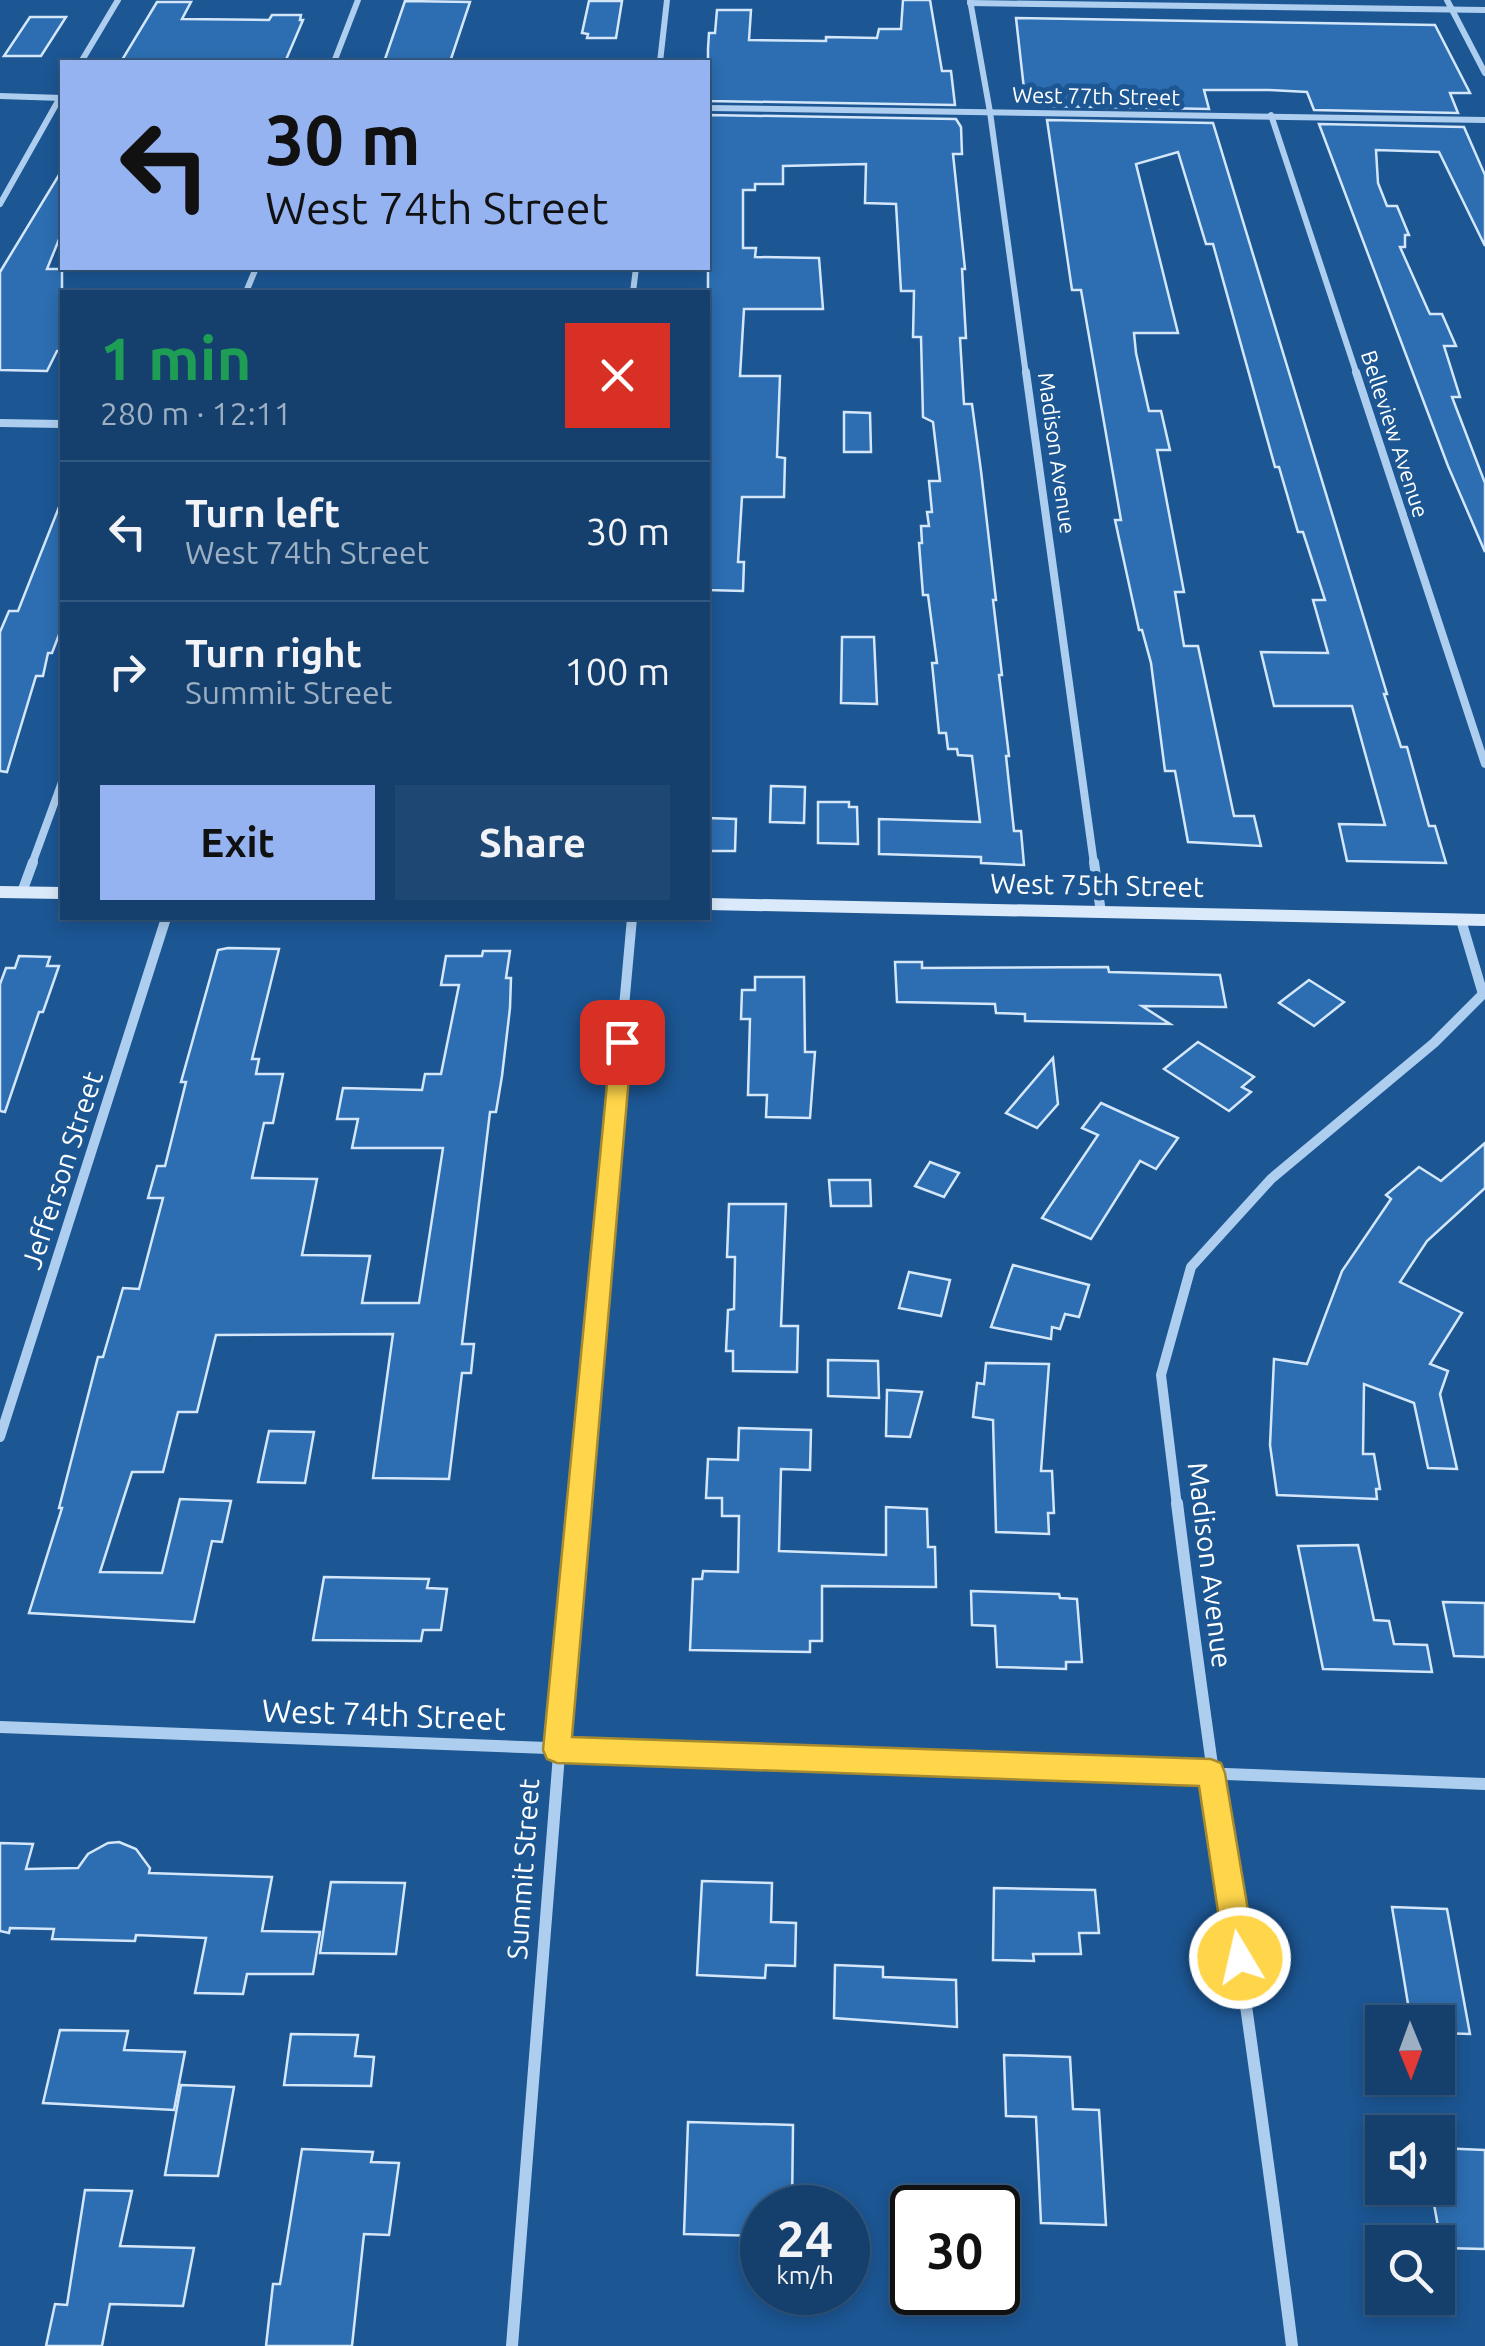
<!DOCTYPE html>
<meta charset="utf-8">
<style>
body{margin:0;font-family:Ubuntu,sans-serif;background:#1e4773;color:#f1f3f6;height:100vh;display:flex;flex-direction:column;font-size:38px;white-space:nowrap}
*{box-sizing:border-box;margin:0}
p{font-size:32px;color:#9dafc2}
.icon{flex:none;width:55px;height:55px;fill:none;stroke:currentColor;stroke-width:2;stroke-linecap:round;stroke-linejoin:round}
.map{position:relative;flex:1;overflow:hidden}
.side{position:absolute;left:60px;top:290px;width:650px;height:630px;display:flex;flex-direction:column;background:#15406e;border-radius:0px;box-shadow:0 5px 15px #0003,0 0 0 2px #345981}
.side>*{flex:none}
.guide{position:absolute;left:60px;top:60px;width:650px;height:210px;border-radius:0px;box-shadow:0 5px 15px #0003,0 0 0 2px #345981;background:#95b2f1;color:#111;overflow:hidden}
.needle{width:65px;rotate:179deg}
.buttons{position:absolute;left:1365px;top:2005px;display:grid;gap:20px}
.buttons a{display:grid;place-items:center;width:90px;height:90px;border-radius:0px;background:#15406e;box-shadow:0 5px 15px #0003,0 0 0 2px #345981;font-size:50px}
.speed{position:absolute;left:740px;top:2185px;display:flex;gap:20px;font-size:50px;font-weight:700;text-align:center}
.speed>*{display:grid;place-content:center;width:130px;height:130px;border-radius:50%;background:#15406e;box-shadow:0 5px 15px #0003,0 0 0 2px #345981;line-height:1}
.speed small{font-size:25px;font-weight:400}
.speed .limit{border:5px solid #111;border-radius:15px;background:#fff;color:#111}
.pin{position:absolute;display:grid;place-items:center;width:85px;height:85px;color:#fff;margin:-42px;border-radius:20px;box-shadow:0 5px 15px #0006}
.me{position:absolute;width:110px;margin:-55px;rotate:351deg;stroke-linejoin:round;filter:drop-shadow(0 0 8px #0008)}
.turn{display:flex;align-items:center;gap:35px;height:210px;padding:0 40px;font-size:45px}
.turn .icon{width:130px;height:130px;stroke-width:2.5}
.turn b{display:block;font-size:70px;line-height:85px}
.round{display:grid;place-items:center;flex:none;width:105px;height:105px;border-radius:0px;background:#1e4773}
.head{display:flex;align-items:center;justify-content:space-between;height:170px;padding:0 40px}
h1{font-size:60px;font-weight:700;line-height:75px;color:#1e9e55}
.cta{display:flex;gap:20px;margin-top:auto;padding:20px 40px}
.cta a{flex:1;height:115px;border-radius:0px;background:#95b2f1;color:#111;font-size:40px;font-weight:700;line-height:115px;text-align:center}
.cta a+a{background:#1e4773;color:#f1f3f6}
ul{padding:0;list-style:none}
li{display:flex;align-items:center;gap:30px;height:140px;padding:0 40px;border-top:2px solid #345981}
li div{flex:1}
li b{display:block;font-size:38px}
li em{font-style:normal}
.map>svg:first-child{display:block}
.building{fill:#2c6eb1;stroke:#d4e7fa;stroke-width:2.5}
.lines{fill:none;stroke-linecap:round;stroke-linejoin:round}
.street-far3{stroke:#aeceef;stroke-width:6}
.street-far2{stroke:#aeceef;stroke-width:8}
.street-far1{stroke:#aeceef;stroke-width:10}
.street{stroke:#aeceef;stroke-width:12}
.secondary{fill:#dbeafa;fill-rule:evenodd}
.route{fill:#ffd54a;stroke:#a68a30;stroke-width:2.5}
.labels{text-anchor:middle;stroke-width:10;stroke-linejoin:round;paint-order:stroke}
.far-street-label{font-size:22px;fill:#fff;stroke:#1c5693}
.street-label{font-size:28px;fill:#fff;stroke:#1c5693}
.near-street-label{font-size:32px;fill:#fff;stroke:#1c5693}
</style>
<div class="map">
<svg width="1485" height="2346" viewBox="0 0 1485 2346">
<rect width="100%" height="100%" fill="#1c5693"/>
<g class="building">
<polygon points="903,0 930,0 942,71 951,71 955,105 708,101 708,49 709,33 715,33 717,10 751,10 749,40 826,41 826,37 877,38 879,29 901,29"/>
<polygon points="405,1 470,2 450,62 384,62"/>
<polygon points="589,1 622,1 616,38 587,38 588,34 582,33"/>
<polygon points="157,2 191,2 182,19 269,20 272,15 301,15 300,20 303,20 285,62 122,60"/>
<polygon points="30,17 66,17 41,56 4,56"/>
<polygon points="1016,18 1435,25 1470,93 1450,93 1458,113 1314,110 1307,92 1269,90 1204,90 1209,109 1044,106 1041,89 1024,89"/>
<polygon points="708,115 956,119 961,127 962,154 953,154 965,269 962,269 966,338 960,338 964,404 972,404 981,471 996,600 993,600 1002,675 999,675 1009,756 1006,756 1014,831 1021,831 1024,865 981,863 981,857 879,854 879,819 980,822 972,756 958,755 957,749 948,749 946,733 939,733 932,663 937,663 928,595 923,595 919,543 922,543 921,526 929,526 927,512 932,512 929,481 940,481 933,422 923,417 921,337 913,337 914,291 901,291 896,204 865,203 866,164 783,166 783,184 755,184 755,190 743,190 743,248 756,248 755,257 819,258 823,309 744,309 740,376 780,376 777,457 785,458 784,497 742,497 738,562 744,562 743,591 708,590"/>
<polygon points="1047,120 1213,123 1387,694 1384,694 1401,747 1407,747 1429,826 1435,826 1446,863 1347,861 1339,824 1385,825 1352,706 1274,706 1261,652 1328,653 1313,600 1325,600 1303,532 1298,532 1279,467 1275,467 1213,244 1206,244 1178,152 1136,164 1178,333 1134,333 1136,353 1149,411 1161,411 1170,450 1157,450 1184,592 1175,592 1184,646 1198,646 1234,816 1254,816 1261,846 1188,842 1175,771 1165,771 1151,663 1142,630 1139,630 1115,520 1121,520 1081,290 1072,290"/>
<polygon points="1319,124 1464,127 1485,175 1485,246 1439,152 1376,150 1378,183 1387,206 1397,206 1409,235 1405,235 1405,247 1400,247 1428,310 1430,314 1442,314 1456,346 1444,346 1460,397 1452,397 1485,483 1485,552 1448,466"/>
<polygon points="62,170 62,232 47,269 62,269 62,351 57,351 47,371 0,370 0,272"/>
<polygon points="844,412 870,413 871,452 844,452"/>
<polygon points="61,502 62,627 52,653 48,653 43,676 36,676 7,772 0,771 0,632 9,611 18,611"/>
<polygon points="842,637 874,637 877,704 841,703"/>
<polygon points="771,786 805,787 804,823 770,822"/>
<polygon points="818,802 849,802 849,807 857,807 858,844 818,843"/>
<polygon points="708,818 736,819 735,851 708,851"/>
<polygon points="228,948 279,949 252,1059 259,1059 256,1074 283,1074 273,1123 264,1123 252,1178 317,1179 302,1255 370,1256 362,1303 419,1303 443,1148 352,1148 358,1119 337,1119 343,1088 422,1090 425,1074 441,1074 459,985 441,985 446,956 482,956 483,951 510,951 506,978 511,978 510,1008 502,1076 496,1112 490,1112 462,1344 474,1344 471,1373 462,1373 449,1479 373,1478 393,1334 216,1335 197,1412 178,1412 163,1472 132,1472 100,1572 162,1573 180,1499 231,1501 222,1542 212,1541 194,1622 29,1613 62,1508 59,1508 98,1357 103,1357 123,1288 139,1289 163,1198 148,1198 157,1166 165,1166 186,1082 181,1082 218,950"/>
<polygon points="19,956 50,957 47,966 59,966 43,1012 39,1012 5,1112 0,1111 0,984 6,968 15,968"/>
<polygon points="895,962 922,962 922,968 1108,967 1109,972 1220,975 1226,1007 1142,1006 1170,1024 1025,1021 1025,1014 996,1013 995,1004 897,1002"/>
<polygon points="755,977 804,977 805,1052 815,1052 810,1118 766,1117 767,1095 748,1095 750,1019 741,1019 742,990 755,990"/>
<polygon points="1309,980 1344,1002 1314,1026 1279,1003"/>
<polygon points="1198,1042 1254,1077 1242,1087 1251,1092 1229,1111 1164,1069"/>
<polygon points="1053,1058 1058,1104 1037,1128 1006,1113"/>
<polygon points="1101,1103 1178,1138 1156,1169 1140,1161 1091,1239 1042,1218 1098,1135 1082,1128"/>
<polygon points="1485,1143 1485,1188 1427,1241 1400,1282 1462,1313 1430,1364 1448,1371 1440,1394 1457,1469 1428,1468 1414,1403 1364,1384 1363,1454 1374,1454 1380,1489 1376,1489 1377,1499 1277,1495 1270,1445 1274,1359 1307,1364 1342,1271 1391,1199 1386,1195 1419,1167 1441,1181"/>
<polygon points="930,1162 959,1173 944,1197 915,1186"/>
<polygon points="829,1180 870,1180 871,1206 831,1206"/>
<polygon points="729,1204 786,1204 781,1326 798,1326 797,1372 733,1371 733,1351 726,1351 728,1310 734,1309 735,1257 727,1257"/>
<polygon points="1013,1265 1089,1285 1079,1317 1065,1314 1060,1329 1052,1327 1051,1339 991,1327"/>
<polygon points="909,1272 950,1280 941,1316 899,1308"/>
<polygon points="828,1360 878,1361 879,1398 828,1396"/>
<polygon points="986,1363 1049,1364 1041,1471 1052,1471 1054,1513 1048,1513 1049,1534 996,1532 993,1420 973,1417 977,1383 984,1384"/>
<polygon points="887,1390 922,1392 910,1437 886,1436"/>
<polygon points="739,1428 811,1430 810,1470 781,1469 779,1551 886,1555 886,1507 927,1509 928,1547 935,1547 936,1587 822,1586 822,1641 810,1641 810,1652 690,1650 693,1579 702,1579 703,1571 738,1572 739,1516 722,1516 722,1498 706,1498 708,1459 738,1460"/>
<polygon points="269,1431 314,1432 305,1483 258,1482"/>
<polygon points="1358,1545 1374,1620 1389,1621 1394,1644 1427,1645 1432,1672 1323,1669 1298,1546"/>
<polygon points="324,1577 429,1579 427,1588 447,1589 441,1630 423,1630 421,1641 313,1640"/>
<polygon points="971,1591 1059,1594 1060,1598 1077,1599 1082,1662 1066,1662 1066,1669 997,1667 995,1626 972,1625"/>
<polygon points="1443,1602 1485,1603 1485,1657 1454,1656"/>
<polygon points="119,1842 136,1849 150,1868 149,1873 272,1877 262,1931 320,1932 313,1974 247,1974 243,1994 195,1993 206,1938 136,1935 135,1941 52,1939 54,1929 10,1928 9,1933 0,1931 0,1843 33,1844 26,1869 78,1868 88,1854 108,1843"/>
<polygon points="702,1881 772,1883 771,1922 796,1923 795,1966 766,1965 765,1978 697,1975"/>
<polygon points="331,1882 405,1883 396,1954 320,1953"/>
<polygon points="994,1888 1095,1890 1099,1933 1079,1933 1081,1954 1033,1954 1034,1961 993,1960"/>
<polygon points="1392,1907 1447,1909 1470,2034 1438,2033 1438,2022 1411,2022"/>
<polygon points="835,1965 883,1967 883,1977 956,1980 957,2027 834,2018"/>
<polygon points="60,2030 128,2031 124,2050 185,2052 174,2110 43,2103"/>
<polygon points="291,2034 358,2035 355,2056 374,2057 371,2086 284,2085"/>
<polygon points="1004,2055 1070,2057 1073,2109 1099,2110 1106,2225 1041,2223 1036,2117 1006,2116"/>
<polygon points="181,2085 234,2087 218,2176 165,2175"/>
<polygon points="688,2122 793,2125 792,2208 762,2208 762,2236 684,2234"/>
<polygon points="1438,2148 1485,2150 1485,2249 1442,2248 1431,2188 1438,2188"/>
<polygon points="302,2149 373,2152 371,2162 399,2163 389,2235 364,2234 352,2346 266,2346 273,2284 280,2284"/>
<polygon points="85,2190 132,2191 120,2246 194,2248 183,2306 110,2304 102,2346 46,2346 55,2304 67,2305"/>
</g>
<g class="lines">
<g class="street-far3">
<polyline points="970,0 990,112 1026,375"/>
<polyline points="1447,0 1485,73"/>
<polyline points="970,3 1485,10"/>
<polyline points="81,62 118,0"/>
<polyline points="334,62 358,0"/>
<polyline points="660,62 667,0"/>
<polyline points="0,96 62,98"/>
<polyline points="708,108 1485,120"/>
<polyline points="1271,115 1357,375"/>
<polyline points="0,204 62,94"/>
<polyline points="246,292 256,268"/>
<polyline points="633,292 636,268"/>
</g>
<g class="street-far2">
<polyline points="1026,372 1094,864"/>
<polyline points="1356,372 1485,764"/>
<polyline points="0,423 62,424"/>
<polyline points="32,864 62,782"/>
</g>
<g class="street-far1">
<polyline points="1094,862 1101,913"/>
<polyline points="22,892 33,862"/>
<polyline points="1461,920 1483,994"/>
<polyline points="0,1437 166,918"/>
<polyline points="579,1506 632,918"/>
<polyline points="1177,1506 1161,1375 1191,1267 1271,1179 1434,1043 1483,994"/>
</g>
<g class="street">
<path d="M1177,1503c35,282 80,562 115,843"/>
<polyline points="0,1727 1485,1784"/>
<polyline points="512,2346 579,1503"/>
</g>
<g class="secondary">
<polygon points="0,886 62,887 62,899 0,898"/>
<polygon points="708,898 1485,914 1485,926 708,910"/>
</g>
</g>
<polygon class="route" points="622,1034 632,1042 572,1737 1211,1759 1221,1763 1225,1773 1256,1958 1251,1969 1240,1974 1230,1969 1225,1958 1199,1786 557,1763 547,1759 543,1750 611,1042"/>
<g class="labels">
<g class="far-street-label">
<text transform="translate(1096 96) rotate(1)" y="8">West 77th Street</text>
<text transform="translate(1395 434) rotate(72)" y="8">Belleview Avenue</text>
<text transform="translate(1057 453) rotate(82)" y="8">Madison Avenue</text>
</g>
<g class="street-label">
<text transform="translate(1097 885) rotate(1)" y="10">West 75th Street</text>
<text transform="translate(62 1170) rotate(-72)" y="10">Jefferson Street</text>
<text transform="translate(1210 1565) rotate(83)" y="10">Madison Avenue</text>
<text transform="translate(523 1869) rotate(-86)" y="10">Summit Street</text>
</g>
<g class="near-street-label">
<text transform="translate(384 1715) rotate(2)" y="11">West 74th Street</text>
</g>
</g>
</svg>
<div class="buttons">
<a><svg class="needle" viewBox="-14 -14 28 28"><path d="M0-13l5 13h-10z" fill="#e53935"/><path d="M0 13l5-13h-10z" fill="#9dafc2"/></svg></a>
<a><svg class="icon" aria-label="sound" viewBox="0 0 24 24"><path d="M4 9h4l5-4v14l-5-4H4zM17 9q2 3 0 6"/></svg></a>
<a><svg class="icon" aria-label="search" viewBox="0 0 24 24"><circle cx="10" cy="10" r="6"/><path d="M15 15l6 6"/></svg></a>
</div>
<div class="speed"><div>24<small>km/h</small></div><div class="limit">30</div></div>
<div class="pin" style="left:622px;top:1042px;background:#d93025"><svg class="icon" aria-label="arrive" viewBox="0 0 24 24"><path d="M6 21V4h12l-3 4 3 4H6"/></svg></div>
<svg class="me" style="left:1240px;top:1958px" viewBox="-20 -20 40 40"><circle r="17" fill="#ffd54a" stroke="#fff" stroke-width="3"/><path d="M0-11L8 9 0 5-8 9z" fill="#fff"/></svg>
<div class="guide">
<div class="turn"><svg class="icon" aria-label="left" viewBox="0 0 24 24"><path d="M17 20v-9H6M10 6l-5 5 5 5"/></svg><div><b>30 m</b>West 74th Street</div></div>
</div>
<section class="side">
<div class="head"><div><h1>1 min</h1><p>280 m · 12:11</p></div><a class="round" style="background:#d93025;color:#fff"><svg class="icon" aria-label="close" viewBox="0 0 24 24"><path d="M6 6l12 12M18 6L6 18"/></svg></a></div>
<ul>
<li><svg class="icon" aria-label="left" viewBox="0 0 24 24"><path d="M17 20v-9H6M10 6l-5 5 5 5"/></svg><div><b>Turn left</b><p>West 74th Street</p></div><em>30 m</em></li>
<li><svg class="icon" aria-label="right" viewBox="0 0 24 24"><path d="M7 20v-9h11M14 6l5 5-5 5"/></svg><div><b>Turn right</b><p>Summit Street</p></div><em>100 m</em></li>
</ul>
<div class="cta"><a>Exit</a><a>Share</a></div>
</section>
</div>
